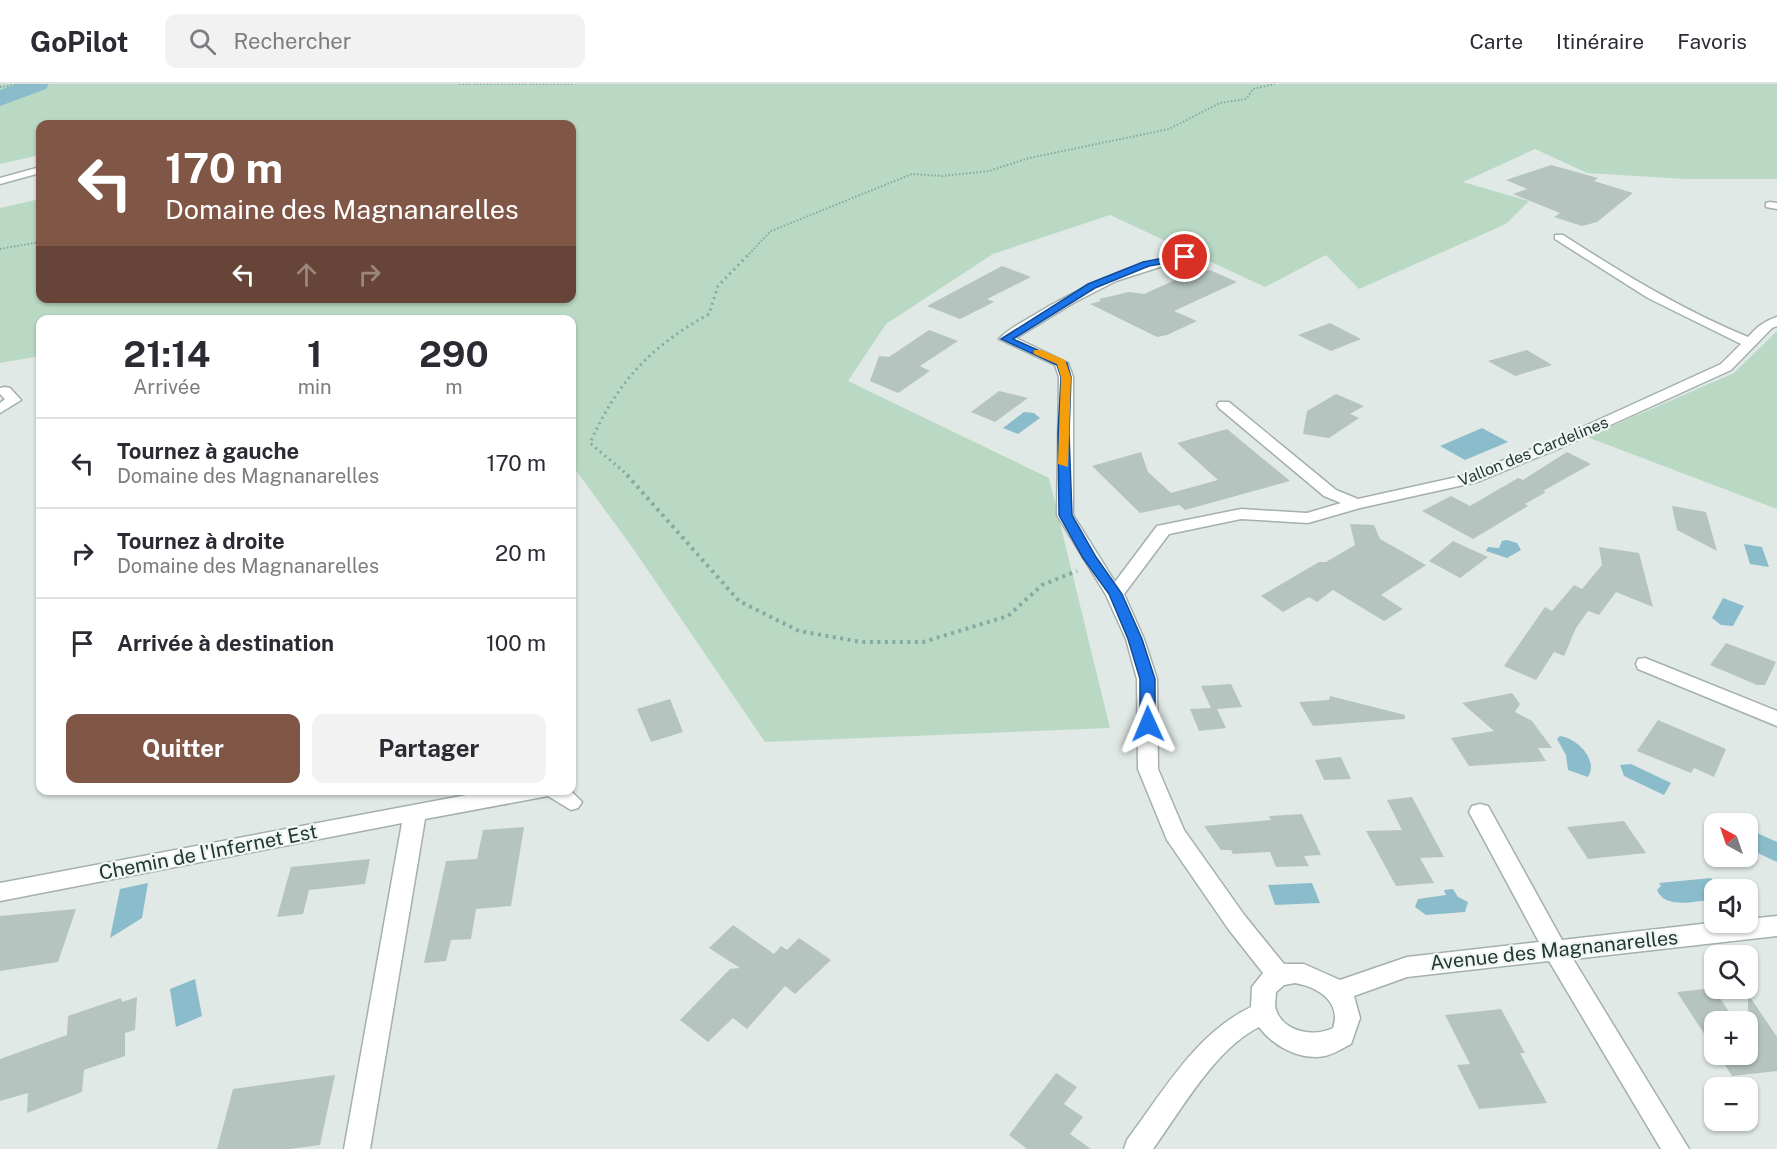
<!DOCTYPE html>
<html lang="fr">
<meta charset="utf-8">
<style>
body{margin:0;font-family:"Public Sans",sans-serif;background:#f2f2f3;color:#2b2b33;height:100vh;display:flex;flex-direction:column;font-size:22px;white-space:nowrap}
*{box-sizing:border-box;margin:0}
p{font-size:20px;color:#7c7c81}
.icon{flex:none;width:33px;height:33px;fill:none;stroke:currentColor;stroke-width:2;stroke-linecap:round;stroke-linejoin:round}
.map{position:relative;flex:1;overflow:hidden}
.side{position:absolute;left:36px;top:231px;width:540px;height:480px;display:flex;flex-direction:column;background:#fff;border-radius:12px;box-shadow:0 2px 4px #0004}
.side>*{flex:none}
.banner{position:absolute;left:36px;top:36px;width:540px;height:183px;border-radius:12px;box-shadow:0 2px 4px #0004;background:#805647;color:#fff;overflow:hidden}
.needle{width:39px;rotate:320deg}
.fabs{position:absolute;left:1704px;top:729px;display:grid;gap:12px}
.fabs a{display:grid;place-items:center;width:54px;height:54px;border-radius:12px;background:#fff;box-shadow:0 2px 4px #0004;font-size:30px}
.pin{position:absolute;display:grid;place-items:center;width:51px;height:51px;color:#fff;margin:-26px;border:3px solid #fff;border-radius:50%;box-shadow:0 2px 6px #0007}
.me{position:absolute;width:66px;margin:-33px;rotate:359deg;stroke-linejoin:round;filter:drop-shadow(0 0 4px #0008)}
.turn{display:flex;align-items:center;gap:21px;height:126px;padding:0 30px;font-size:27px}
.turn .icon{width:78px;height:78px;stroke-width:2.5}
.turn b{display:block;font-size:42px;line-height:51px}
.lanes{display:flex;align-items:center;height:57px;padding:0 30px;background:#0003;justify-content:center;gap:30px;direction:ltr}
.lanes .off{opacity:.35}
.eta{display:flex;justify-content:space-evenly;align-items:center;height:102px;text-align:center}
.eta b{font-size:36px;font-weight:700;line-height:42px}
.action{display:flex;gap:12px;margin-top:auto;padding:12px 30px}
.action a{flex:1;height:69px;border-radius:12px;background:#805647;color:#fff;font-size:24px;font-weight:700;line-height:69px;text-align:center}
.action a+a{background:#f2f2f3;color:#2b2b33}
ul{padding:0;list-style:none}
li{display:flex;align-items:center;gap:18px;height:90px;padding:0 30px;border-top:2px solid #e1e1e2}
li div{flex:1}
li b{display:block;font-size:22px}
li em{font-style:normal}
header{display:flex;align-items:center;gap:36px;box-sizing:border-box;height:84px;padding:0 30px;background:#fff;border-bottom:2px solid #e1e1e2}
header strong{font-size:28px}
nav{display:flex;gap:33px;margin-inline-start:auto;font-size:21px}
.search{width:420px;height:54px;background:#f2f2f3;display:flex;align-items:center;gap:15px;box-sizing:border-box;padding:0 21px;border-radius:12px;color:#7c7c81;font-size:22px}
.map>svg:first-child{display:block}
.green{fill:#bad9c5}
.water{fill:#8bbccb}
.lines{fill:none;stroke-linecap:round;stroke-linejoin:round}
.river{fill:#8bbccb;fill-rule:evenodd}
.building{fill:#b5c4bf}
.minor-casing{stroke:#a3b0ad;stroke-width:3}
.path-far2{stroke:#82aba1;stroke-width:2;stroke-dasharray:1.5 2;stroke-linecap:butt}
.path-far1{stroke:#82aba1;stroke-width:3;stroke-dasharray:2 4;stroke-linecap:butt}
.path{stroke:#82aba1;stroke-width:4;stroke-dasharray:3 4.5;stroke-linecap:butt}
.minor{fill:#fff;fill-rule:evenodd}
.route{fill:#1a73e8;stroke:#114b97;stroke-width:1.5}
.slow{fill:#f59e0b}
.labels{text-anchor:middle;stroke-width:4.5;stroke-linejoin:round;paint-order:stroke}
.street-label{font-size:16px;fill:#223834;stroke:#f0f6f4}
.near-street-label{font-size:20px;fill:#223834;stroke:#f0f6f4}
</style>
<header>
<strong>GoPilot</strong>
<div class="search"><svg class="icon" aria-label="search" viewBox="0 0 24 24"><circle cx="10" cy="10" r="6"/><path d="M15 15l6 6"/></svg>Rechercher</div>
<nav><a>Carte</a><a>Itinéraire</a><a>Favoris</a></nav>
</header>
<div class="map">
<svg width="1777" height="1065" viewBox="0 0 1777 1065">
<rect width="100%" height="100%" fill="#e0e9e6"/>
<g class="green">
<polygon points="0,0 1777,0 1777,95 1685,95 1587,89 1535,65 1463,98 1529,117 1506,140 1359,205 1326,171 1265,203 1110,131 993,170 886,240 848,297 1049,394 1110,644 765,658 632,463 572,381 572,236 40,236 40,272 0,279 0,124 40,115 40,214 572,214 572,40 40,40 40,71 0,80"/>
<polygon points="1777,247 1777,425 1587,353 1734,289"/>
</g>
<g class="water">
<polygon points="1024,328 1034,329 1040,334 1018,350 1003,344"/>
<polygon points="1482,344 1508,358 1465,376 1440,362"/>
<polygon points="1507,456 1517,459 1521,466 1507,474 1486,467 1488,463 1499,464 1502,457"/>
<polygon points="1744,460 1762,463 1769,483 1750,480"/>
<polygon points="1723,514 1744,522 1733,542 1721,541 1712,534"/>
<path d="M1560,652c17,2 39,24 28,41l-20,-7 -2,-15 -9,-16z"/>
<polygon points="1631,680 1671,699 1664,711 1624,692 1620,681"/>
<polygon points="1757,749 1777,758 1777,778 1749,765 1751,761 1748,754 1756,752"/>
<path d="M1711,794l8,11 -5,1v9c-16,2 -49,11 -57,-9l4,-4 -2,-3z"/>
<polygon points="148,799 142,834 110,854 120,805"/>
<polygon points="1312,799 1320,819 1275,821 1268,801"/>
<polygon points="1453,805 1458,813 1468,818 1465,828 1426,831 1415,823 1418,815 1446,811 1444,806"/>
<polygon points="195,895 202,932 176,943 170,905"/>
</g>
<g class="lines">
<polygon class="river" points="16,0 49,0 46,5 0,22 0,6"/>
</g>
<g class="building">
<polygon points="1551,81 1598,94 1594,97 1633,109 1597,138 1582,142 1554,133 1560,129 1513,110 1527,105 1506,96"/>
<polygon points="1002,182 1031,193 987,215 994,218 960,235 927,222"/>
<polygon points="1210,186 1237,198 1174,227 1197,237 1167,251 1157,253 1090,220 1101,217 1099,215 1129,208 1144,210 1186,191"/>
<polygon points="1330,239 1361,255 1331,267 1298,251"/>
<polygon points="929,246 958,257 920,282 930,287 898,309 870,297 879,272 889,273"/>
<polygon points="1527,266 1552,281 1515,292 1488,277"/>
<polygon points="999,307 1028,314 995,338 971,328"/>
<polygon points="1336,310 1364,322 1350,330 1359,334 1329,354 1303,350 1307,327"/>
<polygon points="1227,345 1290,397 1185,426 1179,421 1140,429 1092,382 1141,368 1148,388 1171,409 1218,396 1177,359"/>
<polygon points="1567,368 1591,380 1543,407 1546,408 1525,420 1528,422 1473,455 1422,427 1451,412 1470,422 1518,394 1523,396"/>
<polygon points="1672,422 1706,428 1717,467 1677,446"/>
<polygon points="1350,440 1374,441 1380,455 1426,481 1381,511 1403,525 1384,537 1333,506 1317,518 1309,513 1283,528 1261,512 1319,478 1326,478 1355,461"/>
<polygon points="1453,457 1488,473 1460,494 1429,477"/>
<polygon points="1599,463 1639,469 1653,523 1616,508 1599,531 1588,527 1576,544 1564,572 1554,568 1536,596 1504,582 1545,523 1552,527 1574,501 1582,505 1602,481"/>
<polygon points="1726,559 1776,578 1765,601 1757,601 1710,581"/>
<polygon points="1231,600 1242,623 1217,625 1226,644 1199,647 1190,625 1211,624 1201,602"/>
<polygon points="1512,609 1520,620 1515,628 1532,637 1552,664 1538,664 1546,677 1469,682 1451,654 1494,647 1462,619"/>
<polygon points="1330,612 1405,631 1405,635 1313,642 1299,618 1329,616"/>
<polygon points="670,615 683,648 651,658 637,625"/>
<polygon points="1658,636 1726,665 1714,693 1694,684 1691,689 1637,667"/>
<polygon points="1341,673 1351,695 1324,696 1315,676"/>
<polygon points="1412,713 1444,773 1420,774 1434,799 1396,802 1366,747 1402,746 1387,716"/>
<polygon points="1302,730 1321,771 1304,772 1309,782 1276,783 1270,768 1233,770 1231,766 1221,766 1204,742 1271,736 1269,732"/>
<polygon points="1624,737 1646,769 1588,775 1567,743"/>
<polygon points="524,743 511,822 476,825 471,855 451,856 446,877 424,879 446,777 477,775 483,746"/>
<polygon points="370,775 365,800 309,806 303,830 277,833 291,783"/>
<polygon points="76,825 58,878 0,887 0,832"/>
<polygon points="733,841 774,870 781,862 787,866 799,854 831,876 795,910 785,902 747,945 733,934 708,958 680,936 730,885 740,884 709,864"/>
<polygon points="1713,904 1736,938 1714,938 1714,965 1677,908"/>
<polygon points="1748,910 1777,953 1777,987 1732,992 1718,970 1748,970"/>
<polygon points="137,913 135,946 125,949 125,972 84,986 82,1008 27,1029 28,1009 0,1017 0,975 67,951 68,932 121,914 122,918"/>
<polygon points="1501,925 1525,969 1520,969 1547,1019 1479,1025 1457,981 1470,980 1445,931"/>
<polygon points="1056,989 1077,1003 1064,1020 1083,1033 1070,1050 1091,1065 1027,1065 1009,1051"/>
<polygon points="335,991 320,1061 290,1065 217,1065 233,1005"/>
</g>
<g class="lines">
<defs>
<g id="minor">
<polygon points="40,83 40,89 0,100 0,94"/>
<polygon points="1770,118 1777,119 1777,125 1766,123 1766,119"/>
<path d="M1555,151h8c59,38 119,75 185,102 9,-10 16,-16 29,-20v9l-5,2 -41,42 -171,78 -83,34 -117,26 -52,15 -67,-4 -72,15 -45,60 20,45 13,40 1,90 26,61 61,86 39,48h20l36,16 67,-23 132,-15 -70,-130 3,-6 8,-2 8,2 74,134 157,-18h29v-3l29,-3v20l-204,23 116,190h-28l-112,-188 -142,16 -53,19 6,22 -9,26c-8,4 -17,10 -26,12 -25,5 -52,-10 -66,-29 -43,21 -78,83 -106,122h-29l3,-9c36,-48 69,-107 124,-133l1,-20 11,-14 -34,-43 -62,-90 -29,-71 -1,-90 -11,-40 -20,-44 -49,-80 2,-138 -4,-12 -56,-26c9,-10 24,-17 35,-24 48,-29 96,-50 151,-62l6,4 -75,24 -41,21 -59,36 52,25 5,14v138l42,67 42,-56 84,-17 66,4 34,-10 -17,-7 -105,-88 -2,-3 2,-3h10l107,88 22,9 108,-24 84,-33 171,-78 20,-20 -93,-46 -93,-59zM1295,899c23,4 47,19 38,45 -18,9 -49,5 -57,-18 -2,-4 0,-13 0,-18l8,-7z"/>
<polygon points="5,303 10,304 21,316 0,329 0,319 5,315 0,310 0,304"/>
<polygon points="1645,574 1777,627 1777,642 1638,585 1636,580 1638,575"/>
<polygon points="493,706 570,706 582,718 578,724 571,726 548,712 425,735 370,1065 344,1065 402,739 0,817 0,799"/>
</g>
</defs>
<use href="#minor" class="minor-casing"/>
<g class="path-far2">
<polyline points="459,0 574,0"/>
<polyline points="0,3 19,0"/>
<polyline points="0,165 40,158"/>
<polyline points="749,170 771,147 912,90 942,92 989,87 1029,74 1169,45 1220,19 1246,15 1253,5 1275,0"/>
</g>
<path class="path-far1" d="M629,392l-39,-33c28,-62 60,-96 119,-129l9,-28 32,-33"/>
<polyline class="path" points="627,391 739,517 799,547 861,558 923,558 1008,532 1042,501 1077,487"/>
<use href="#minor" class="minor"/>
</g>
<polygon class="route" points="1185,170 1190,173 1188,175 1149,182 1095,204 1013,255 1067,279 1071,293 1069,349 1072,431 1096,473 1122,510 1142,555 1155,595 1155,640 1148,646 1140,640 1140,595 1128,555 1109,510 1083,474 1059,431 1058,349 1061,293 1057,281 1001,255 1088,200 1143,178"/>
<polygon class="slow" points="1034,266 1041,266 1065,276 1071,293 1068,383 1058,380 1061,293 1057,280 1034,270"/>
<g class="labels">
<g class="street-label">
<text transform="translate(1533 367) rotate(-22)" y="6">Vallon des Cardelines</text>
</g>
<g class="near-street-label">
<text transform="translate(208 768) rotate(-11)" y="7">Chemin de l'Infernet Est</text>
<text transform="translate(1554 866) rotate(-6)" y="7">Avenue des Magnanarelles</text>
</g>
</g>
</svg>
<div class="fabs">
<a><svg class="needle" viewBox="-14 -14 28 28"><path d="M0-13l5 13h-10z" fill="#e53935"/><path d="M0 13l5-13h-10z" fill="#7c7c81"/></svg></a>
<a><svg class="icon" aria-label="sound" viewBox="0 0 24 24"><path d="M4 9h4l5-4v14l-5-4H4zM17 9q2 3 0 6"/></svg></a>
<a><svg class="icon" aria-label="search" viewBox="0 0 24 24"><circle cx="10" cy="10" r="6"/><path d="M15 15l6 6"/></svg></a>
<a>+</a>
<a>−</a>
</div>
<div class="pin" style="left:1185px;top:173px;background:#d93025"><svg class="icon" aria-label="arrive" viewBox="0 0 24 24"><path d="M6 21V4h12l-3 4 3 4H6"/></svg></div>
<svg class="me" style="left:1148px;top:640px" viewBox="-20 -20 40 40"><path d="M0-17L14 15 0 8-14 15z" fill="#1a73e8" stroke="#fff" stroke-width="4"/></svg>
<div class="banner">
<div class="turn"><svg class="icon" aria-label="left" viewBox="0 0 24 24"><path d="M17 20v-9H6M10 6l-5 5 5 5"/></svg><div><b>170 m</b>Domaine des Magnanarelles</div></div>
<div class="lanes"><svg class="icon" aria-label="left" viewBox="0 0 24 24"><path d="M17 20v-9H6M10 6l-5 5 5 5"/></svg><svg class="icon off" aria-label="ahead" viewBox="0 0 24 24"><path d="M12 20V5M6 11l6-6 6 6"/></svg><svg class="icon off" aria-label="right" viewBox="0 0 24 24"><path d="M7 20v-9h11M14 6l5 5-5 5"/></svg></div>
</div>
<section class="side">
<div class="eta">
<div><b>21:14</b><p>Arrivée</p></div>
<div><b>1</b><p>min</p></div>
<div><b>290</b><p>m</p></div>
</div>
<ul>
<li><svg class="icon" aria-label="left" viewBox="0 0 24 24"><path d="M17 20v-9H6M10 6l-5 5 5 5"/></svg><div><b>Tournez à gauche</b><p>Domaine des Magnanarelles</p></div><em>170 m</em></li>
<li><svg class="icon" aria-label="right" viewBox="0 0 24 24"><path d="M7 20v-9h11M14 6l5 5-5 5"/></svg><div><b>Tournez à droite</b><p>Domaine des Magnanarelles</p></div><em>20 m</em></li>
<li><svg class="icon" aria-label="arrive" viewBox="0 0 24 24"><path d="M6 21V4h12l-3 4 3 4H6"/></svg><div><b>Arrivée à destination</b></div><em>100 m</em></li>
</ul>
<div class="action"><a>Quitter</a><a>Partager</a></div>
</section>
</div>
